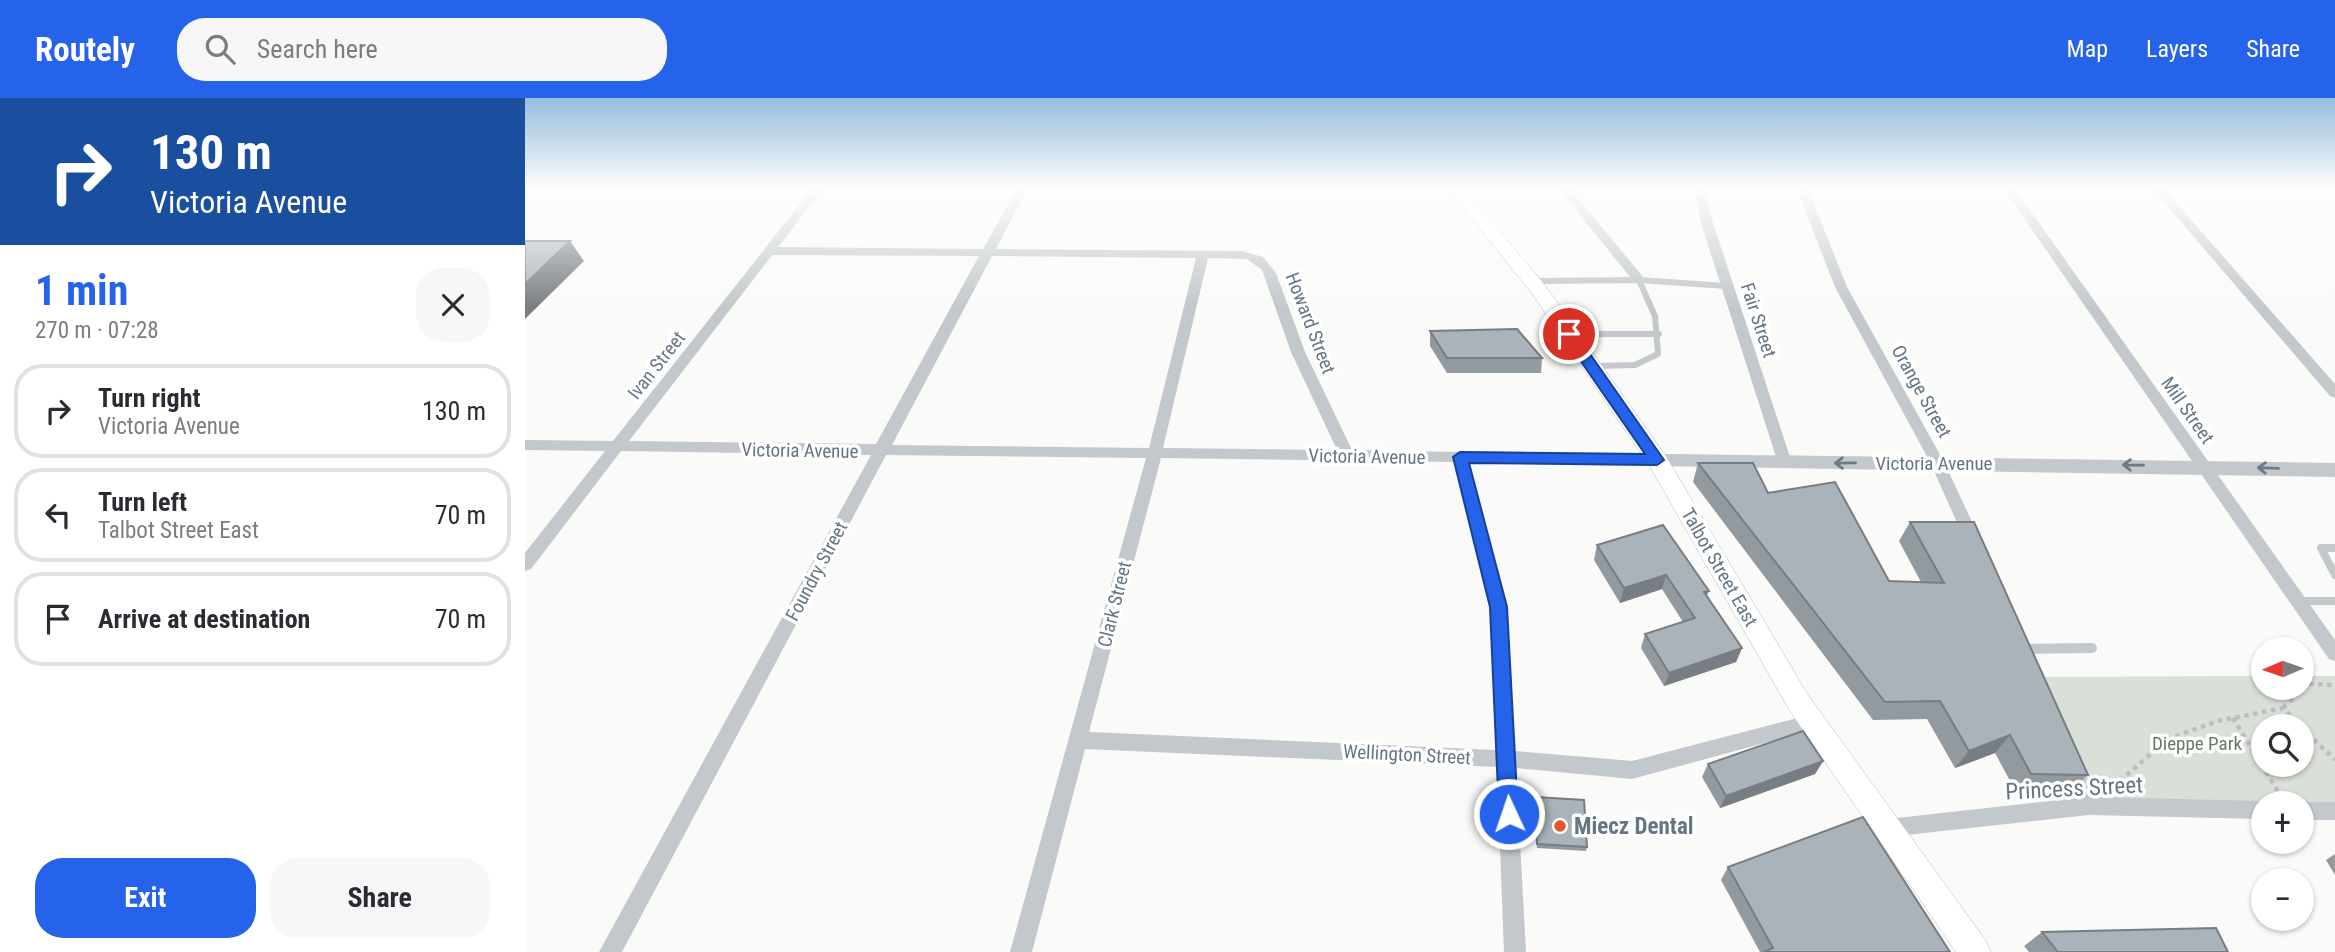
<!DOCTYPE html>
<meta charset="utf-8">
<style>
body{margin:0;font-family:"Roboto Condensed",sans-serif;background:#f7f7f7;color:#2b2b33;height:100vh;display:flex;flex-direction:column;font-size:26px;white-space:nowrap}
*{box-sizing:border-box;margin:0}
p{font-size:23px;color:#7c7c81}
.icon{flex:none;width:38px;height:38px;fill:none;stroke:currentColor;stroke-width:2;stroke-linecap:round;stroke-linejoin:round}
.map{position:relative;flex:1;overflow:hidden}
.sheet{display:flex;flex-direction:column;background:#fff;width:525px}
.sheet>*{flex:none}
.hud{background:#1a4fa0;color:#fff;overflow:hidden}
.needle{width:46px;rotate:268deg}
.tools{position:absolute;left:1726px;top:539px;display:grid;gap:14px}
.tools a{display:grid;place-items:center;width:63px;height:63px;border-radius:50%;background:#fff;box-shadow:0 2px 5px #0004;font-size:35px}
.pin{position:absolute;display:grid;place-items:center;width:60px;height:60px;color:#fff;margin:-30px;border:4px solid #fff;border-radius:50%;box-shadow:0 2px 7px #0007}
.me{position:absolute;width:77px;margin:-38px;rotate:357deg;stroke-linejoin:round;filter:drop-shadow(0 0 5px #0008)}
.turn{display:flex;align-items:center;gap:24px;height:147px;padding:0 35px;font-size:32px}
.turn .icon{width:91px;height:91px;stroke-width:2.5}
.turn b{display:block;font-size:49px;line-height:60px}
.round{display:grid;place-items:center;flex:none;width:74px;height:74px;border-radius:28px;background:#f7f7f7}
.head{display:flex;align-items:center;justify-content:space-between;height:119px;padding:0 35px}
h1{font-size:42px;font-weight:700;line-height:52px;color:#2563eb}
.action{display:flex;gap:14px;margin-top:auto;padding:14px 35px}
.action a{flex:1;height:80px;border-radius:28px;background:#2563eb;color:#fff;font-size:28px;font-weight:700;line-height:80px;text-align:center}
.action a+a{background:#f7f7f7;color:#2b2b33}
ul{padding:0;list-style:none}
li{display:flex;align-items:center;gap:21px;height:94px;margin:0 14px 10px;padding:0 21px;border:4px solid #e1e1e2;border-radius:28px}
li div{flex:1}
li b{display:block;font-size:26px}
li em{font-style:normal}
header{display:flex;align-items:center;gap:42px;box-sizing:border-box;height:98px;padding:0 35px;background:#2563eb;color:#fff}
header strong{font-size:33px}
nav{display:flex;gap:38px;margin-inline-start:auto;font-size:24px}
.search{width:490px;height:63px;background:#f7f7f7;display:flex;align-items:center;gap:18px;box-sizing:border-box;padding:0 24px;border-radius:28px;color:#7c7c81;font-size:26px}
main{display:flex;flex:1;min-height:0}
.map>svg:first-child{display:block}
.green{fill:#dadfd7;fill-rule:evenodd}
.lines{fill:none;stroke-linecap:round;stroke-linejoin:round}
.secondary-casing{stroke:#b3babf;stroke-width:1}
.path{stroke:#bbbfc2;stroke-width:4.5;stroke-dasharray:4.5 4.5;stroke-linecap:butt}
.service-far2{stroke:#c3c8cc;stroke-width:6}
.service-far1{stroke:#c3c8cc;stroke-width:8}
.service{stroke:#c3c8cc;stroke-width:10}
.minor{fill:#c3c8cc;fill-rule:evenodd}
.tertiary{fill:#c3c8cc;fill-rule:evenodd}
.secondary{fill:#fff;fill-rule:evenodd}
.wall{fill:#929a9f}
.shaded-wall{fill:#777d82}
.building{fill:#aab3b9;stroke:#777d82;stroke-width:2}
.oneway{stroke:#6a7a87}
.route{fill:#2563eb;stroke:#184099;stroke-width:2}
.poi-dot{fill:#e4572e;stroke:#fff;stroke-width:2.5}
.labels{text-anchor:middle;stroke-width:7;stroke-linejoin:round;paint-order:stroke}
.street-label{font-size:19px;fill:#657683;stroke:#fff}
.park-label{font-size:19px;fill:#687a64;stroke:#fff}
.near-street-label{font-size:23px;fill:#657683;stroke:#fff}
.near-poi-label{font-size:23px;font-weight:bold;fill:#657683;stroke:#fff;text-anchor:start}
</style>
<header>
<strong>Routely</strong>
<div class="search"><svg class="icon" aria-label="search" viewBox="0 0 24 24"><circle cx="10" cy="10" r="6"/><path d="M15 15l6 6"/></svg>Search here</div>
<nav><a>Map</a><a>Layers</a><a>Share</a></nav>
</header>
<main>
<section class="sheet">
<div class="hud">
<div class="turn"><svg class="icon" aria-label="right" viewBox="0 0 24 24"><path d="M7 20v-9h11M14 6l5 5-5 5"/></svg><div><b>130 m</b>Victoria Avenue</div></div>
</div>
<div class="head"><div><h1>1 min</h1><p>270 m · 07:28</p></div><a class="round"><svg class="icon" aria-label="close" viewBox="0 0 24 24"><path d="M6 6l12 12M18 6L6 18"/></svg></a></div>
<ul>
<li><svg class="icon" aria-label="right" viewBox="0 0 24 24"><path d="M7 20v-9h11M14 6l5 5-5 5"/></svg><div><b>Turn right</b><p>Victoria Avenue</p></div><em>130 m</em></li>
<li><svg class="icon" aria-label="left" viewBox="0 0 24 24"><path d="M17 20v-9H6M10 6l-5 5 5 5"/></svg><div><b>Turn left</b><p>Talbot Street East</p></div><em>70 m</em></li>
<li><svg class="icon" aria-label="arrive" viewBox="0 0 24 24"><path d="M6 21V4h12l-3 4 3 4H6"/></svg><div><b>Arrive at destination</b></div><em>70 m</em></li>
</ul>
<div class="action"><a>Exit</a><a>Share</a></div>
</section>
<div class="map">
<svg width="1810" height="854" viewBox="0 0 1810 854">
<rect width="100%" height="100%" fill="#fafaf8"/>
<path class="green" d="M1738,578v12h38v-12h34v135l-34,-8 -212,3 -57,-129zM1738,628h38v39h-38z"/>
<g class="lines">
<defs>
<polygon id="secondary" points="923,91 939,91 1019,186 1140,357 1283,597 1461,843 1466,854 1431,854 1265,613 1124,367 1006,194"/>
</defs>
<use href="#secondary" class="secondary-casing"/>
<g class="path">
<polyline points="1758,610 1782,586 1810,587"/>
<polyline points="1708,620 1760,705"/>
<polyline points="1776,629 1810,662"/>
<polyline points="1588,689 1643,641 1693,623 1758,610 1776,628"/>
</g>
<g class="service-far2">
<polyline points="1006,183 1114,182 1202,188"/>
<polyline points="1044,236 1134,236"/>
<polyline points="1069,268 1110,267 1133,256 1130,218 1114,182"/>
</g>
<g class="service-far1">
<polyline points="1810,450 1796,450 1810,477"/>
<polyline points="1772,503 1810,503"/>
</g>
<polyline class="service" points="1498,551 1567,550"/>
<g class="minor">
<path d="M287,91h11l-45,58 205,2 34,-60h10l-31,60 246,2 21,6 13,16 29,79 47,98 108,2 7,5 40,150 8,144 117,10 181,-47 7,2 2,6 -2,6 -188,51 -116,-11 10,184h-22l-7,-185 -412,-18 -53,203h-22l136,-494 -260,-3 -264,497h-23l272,-497 -250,-4 -90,118 -6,2v-18l80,-102 -80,-1v-10l88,1zM247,157l207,1 -103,188 -247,-3zM467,158l204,2 -47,190 -257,-3zM683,160l39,1 15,11 29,82 46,98 -174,-2zM636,360l293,4 37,145 5,143 -407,-18z"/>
<polygon points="1034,91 1045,91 1118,179 1118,185 1110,185"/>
<polygon points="1169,91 1180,91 1188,125 1267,365 1265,369 1255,369 1253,365 1176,125"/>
<polygon points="1272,91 1283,91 1322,189 1419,364 1456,443 1454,447 1442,447 1405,364 1310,189"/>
<polygon points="1479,91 1490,91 1810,542 1810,563 1804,561"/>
<polygon points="1628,91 1639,91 1810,286 1810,300 1805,298"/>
<polygon points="1545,657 1552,660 1570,699 1738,703 1744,705 1738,705 1738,721 1564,717 1363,739 1356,737 1353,730 1356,723 1363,721 1551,700 1535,666 1538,660"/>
<polygon points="1776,704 1810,704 1810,722 1776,722 1776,705 1772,705"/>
</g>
<polygon class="tertiary" points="935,353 1810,365 1810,379 935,365 926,359"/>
<use href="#secondary" class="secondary"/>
</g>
<g class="wall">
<polygon points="905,233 1017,260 1016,275 922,275 905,248"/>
<polygon points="1173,365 1243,395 1364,483 1396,484 1374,443 1385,424 1563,677 1545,693 1490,692 1470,655 1430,670 1402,621 1348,622 1168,384"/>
<polygon points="1072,447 1184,493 1182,498 1217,550 1211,564 1139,588 1116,550 1120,536 1158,524 1137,491 1095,505 1069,462"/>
<polygon points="1298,663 1290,676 1195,710 1177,679 1183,666"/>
<polygon points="1010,699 1062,749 1061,753 1012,750"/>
<polygon points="1810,756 1810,777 1801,762"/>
<polygon points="1203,769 1425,854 1235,854 1196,782"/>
<polygon points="1517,834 1703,854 1504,854 1499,848"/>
</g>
<g class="shaded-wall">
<polygon points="45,143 59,163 0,221 0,186"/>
<polygon points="1141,477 1137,491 1095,505 1099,490"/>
<polygon points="1217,550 1211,564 1139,588 1144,575"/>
<polygon points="1485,637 1470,655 1430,670 1444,653"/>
<polygon points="1298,663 1290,676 1195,710 1201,698"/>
</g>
<g class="building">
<polygon points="0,143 45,143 0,186"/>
<polygon points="992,231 1017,260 922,260 905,233"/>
<polygon points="1173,365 1228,365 1243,395 1310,384 1364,483 1419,485 1385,424 1449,424 1563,677 1506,676 1485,637 1444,653 1415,603 1360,604"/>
<polygon points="1138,427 1184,493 1179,494 1217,550 1144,575 1120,536 1170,520 1141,477 1099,490 1072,447"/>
<polygon points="1278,633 1298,663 1201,698 1183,666"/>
<polygon points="1010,699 1059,702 1062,749 1012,746"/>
<polygon points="1338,719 1425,854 1239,854 1248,850 1203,769"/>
<polygon points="1691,830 1703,854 1533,854 1517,834"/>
</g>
<defs><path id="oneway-shaft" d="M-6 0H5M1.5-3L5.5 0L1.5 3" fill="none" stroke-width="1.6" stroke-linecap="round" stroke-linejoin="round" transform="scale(1.75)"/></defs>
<g class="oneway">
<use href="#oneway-shaft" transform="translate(1320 365) rotate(179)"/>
<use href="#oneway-shaft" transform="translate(1608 367) rotate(-179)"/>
<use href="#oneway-shaft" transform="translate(1743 370) rotate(-178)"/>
</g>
<linearGradient id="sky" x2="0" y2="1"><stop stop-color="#96bcdc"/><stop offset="0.43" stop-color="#fdfdfc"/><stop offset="1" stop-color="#fdfdfc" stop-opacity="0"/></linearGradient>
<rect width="1810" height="210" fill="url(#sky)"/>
<polygon class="route" points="1044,231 1049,233 1139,362 1132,367 944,365 982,509 993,716 991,723 984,725 976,723 974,716 965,509 928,359 935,354 1120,356 1037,236"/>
<circle class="poi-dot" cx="1035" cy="728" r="7"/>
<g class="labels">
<g class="street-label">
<text transform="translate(1234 222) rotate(72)" y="7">Fair Street</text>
<text transform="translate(786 225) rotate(69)" y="7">Howard Street</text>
<text transform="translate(131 267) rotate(-52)" y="7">Ivan Street</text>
<text transform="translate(1397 293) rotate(61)" y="7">Orange Street</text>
<text transform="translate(1663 312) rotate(55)" y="7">Mill Street</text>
<text transform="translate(275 352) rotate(1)" y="7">Victoria Avenue</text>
<text transform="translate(842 358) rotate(1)" y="7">Victoria Avenue</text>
<text x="1409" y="372">Victoria Avenue</text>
<text transform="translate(1195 469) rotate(60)" y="7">Talbot Street East</text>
<text transform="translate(291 473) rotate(-62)" y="7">Foundry Street</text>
<text transform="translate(589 506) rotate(-76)" y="7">Clark Street</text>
<text transform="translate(882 656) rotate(3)" y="7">Wellington Street</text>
</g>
<g class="park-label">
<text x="1672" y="652">Dieppe Park</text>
</g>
<g class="near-street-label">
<text transform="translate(1549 690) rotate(-3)" y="8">Princess Street</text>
</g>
<g class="near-poi-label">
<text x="1049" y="736">Miecz Dental</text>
</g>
</g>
</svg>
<div class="tools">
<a><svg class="needle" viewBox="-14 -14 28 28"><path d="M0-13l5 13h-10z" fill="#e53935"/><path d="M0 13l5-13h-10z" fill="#7c7c81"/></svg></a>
<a><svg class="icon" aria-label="search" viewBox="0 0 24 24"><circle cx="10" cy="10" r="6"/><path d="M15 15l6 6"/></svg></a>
<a>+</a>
<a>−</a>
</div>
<div class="pin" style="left:1044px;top:236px;background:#d93025"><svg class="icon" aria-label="arrive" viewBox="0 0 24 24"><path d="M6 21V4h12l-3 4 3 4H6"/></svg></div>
<svg class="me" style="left:984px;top:716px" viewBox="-20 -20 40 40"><circle r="17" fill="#2563eb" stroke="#fff" stroke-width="3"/><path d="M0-11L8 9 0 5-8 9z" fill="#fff"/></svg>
</div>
</main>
